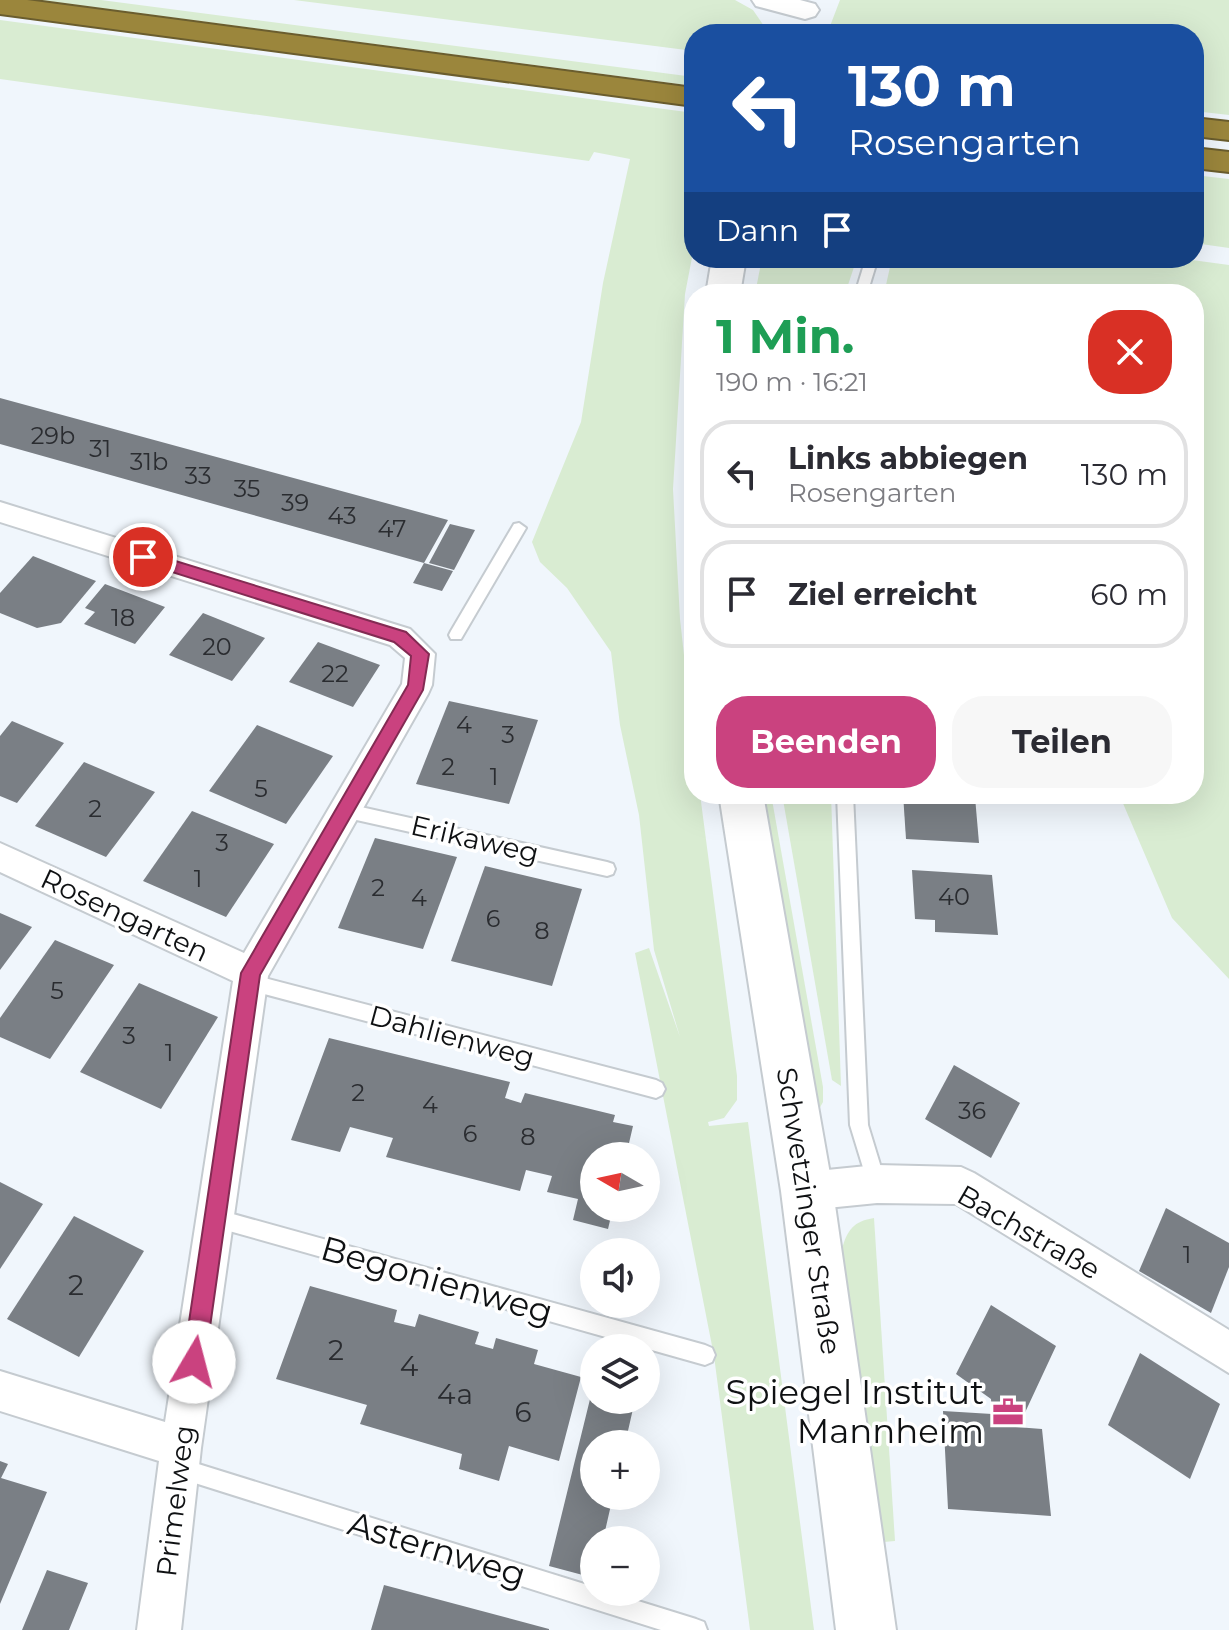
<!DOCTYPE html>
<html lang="de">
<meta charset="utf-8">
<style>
body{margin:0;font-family:Montserrat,sans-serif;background:#f7f7f7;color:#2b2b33;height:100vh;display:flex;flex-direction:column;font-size:30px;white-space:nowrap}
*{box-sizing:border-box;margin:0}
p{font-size:26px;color:#7c7c81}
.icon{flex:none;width:44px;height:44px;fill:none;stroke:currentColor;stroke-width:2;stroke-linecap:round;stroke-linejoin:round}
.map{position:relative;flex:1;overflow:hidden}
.sheet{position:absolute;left:684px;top:284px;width:520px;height:520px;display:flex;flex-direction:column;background:#fff;border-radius:32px;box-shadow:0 8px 32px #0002}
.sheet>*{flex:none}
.hud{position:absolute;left:684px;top:24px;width:520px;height:244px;border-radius:32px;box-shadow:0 8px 32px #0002;background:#1a4fa0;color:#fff;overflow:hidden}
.needle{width:52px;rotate:279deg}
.fabs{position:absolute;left:580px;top:1142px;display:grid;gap:16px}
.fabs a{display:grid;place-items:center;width:80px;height:80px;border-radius:50%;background:#fff;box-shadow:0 8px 32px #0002;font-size:40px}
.pin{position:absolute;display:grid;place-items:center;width:68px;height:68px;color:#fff;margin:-34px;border:4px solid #fff;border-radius:50%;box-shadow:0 2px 8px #0007}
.me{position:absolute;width:88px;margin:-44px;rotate:8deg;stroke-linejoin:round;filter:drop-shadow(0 0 6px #0008)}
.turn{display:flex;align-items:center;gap:28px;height:168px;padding:0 32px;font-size:36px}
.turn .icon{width:104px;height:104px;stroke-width:2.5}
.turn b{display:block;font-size:56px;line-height:68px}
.then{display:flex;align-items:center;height:76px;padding:0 32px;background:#0003;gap:16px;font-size:30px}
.round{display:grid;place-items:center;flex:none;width:84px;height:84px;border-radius:32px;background:#f7f7f7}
.summary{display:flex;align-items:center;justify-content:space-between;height:136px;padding:0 32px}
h1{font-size:48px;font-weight:700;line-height:60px;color:#1e9e55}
.action{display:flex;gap:16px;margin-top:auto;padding:16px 32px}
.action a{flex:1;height:92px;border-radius:32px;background:#ca427f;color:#fff;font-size:32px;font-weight:700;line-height:92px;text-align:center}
.action a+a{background:#f7f7f7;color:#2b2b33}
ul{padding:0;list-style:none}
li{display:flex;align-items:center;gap:24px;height:108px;margin:0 16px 12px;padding:0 16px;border:4px solid #e1e1e2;border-radius:32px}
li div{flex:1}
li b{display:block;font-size:30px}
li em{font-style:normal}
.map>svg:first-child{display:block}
.green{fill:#d9ecd2}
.building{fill:#7a7f85}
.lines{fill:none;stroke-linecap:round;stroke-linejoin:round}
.service-casing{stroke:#c5cbd0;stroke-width:4}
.minor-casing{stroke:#c5cbd0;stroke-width:4}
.secondary-casing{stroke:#c5cbd0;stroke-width:4}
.motorway-casing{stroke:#6a5d2e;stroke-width:4}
.service{fill:#fff;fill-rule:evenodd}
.minor{fill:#fff;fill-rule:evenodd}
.secondary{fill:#fff;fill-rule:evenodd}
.motorway{fill:#9b863c;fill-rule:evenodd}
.route{fill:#ca427f;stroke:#832b53;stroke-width:2}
.labels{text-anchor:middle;stroke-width:7;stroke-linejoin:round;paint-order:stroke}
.number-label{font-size:24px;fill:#2a2c30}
.street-label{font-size:28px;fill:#0f1113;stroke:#fff}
.near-number-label{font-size:28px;fill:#2a2c30}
.near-street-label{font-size:34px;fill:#0f1113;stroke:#fff}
.near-poi-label{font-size:34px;fill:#0f1113;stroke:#fff;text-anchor:end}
</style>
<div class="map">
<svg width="1229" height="1630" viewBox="0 0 1229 1630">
<rect width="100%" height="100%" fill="#f0f6fc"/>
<g class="green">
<polygon points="38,0 101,0 694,77 694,86"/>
<polygon points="294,0 735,0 753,10 764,26 761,34 694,34 694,51"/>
<polygon points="840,0 1229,0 1229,115 1194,111 1194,34 827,34"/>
<polygon points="0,20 694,113 694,247 685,294 673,489 680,619 694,745 694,794 700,794 737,1076 737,1100 724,1118 708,1122 709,1126 748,1122 814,1630 750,1630 714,1356 635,953 649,948 680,1037 654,950 639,815 620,725 611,652 567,588 540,562 532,542 581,422 603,283 630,159 594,152 589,161 0,79"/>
<polygon points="1194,175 1229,179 1229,248 1194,243"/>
<polygon points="762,258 857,258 845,294 755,294"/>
<polygon points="892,258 1177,258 1229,265 1229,979 1172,918 1119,794 1194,794 1194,294 884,294"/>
<polygon points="761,794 771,794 823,1087 823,1102 818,1111"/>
<polygon points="782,794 831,794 841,1086 832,1080"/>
<path d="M874,1218l21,323 -11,1 -42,-293c5,-19 12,-28 32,-31z"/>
</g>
<g class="building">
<polygon points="0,398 448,520 424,563 453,571 442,591 413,583 424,563 0,444"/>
<polygon points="450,524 475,530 454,570 429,563"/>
<polygon points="33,556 96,581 61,623 37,628 0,613 0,593"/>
<polygon points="105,584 165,607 135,644 84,624 95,612 85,608"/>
<polygon points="203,613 265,638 232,681 169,655"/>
<polygon points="318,642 380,665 353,707 289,682"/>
<polygon points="449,701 538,720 509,804 416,784"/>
<polygon points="12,721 64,743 17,803 0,796 0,736"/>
<polygon points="257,725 333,756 286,824 209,791"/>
<polygon points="84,762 155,792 106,857 35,826"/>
<polygon points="903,794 975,797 979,843 906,839"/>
<polygon points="192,811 274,844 226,917 143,881"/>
<polygon points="375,838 457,857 423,949 338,928"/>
<polygon points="485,866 582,889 552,986 451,961"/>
<polygon points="912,870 992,875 998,935 935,932 935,920 915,919"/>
<polygon points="0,913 32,927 0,970"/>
<polygon points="55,940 114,965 50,1059 0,1037 0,1018"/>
<polygon points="139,983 218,1017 161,1109 80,1072"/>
<polygon points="329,1038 510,1082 505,1098 521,1103 525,1093 615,1115 613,1122 633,1126 626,1156 594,1156 594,1208 613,1208 608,1229 573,1220 578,1199 547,1192 552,1176 526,1170 520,1191 386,1157 393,1138 350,1127 340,1152 291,1140"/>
<polygon points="954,1065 1020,1103 991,1158 925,1119"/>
<polygon points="0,1182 43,1204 0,1269"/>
<polygon points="1166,1208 1229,1243 1229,1267 1211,1313 1139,1271"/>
<polygon points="74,1216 144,1251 79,1357 7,1319"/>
<polygon points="310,1286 397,1310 394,1322 415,1327 419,1314 479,1332 475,1344 493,1349 496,1338 538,1350 534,1364 581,1377 559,1461 509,1446 499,1481 459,1469 462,1454 360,1424 367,1405 276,1379"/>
<polygon points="991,1305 1056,1346 1022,1419 1015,1418 1016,1427 1042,1429 1051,1516 948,1509 943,1411 992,1414 991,1399 956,1374"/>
<polygon points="1140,1353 1220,1404 1190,1479 1108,1425"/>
<polygon points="593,1387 594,1400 635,1400 625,1444 594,1444 594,1496 613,1496 603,1540 594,1540 594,1578 549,1566"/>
<polygon points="0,1461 8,1464 1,1478 47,1492 0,1604"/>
<polygon points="47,1570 88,1583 69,1630 22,1630"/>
<polygon points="384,1585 549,1629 549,1630 371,1630"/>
</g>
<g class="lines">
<defs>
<g id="service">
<polygon points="866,258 878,258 867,294 855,294"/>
<polygon points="519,523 526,528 461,639 451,639 449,635 451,631 514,524"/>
<polygon points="837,794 853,794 868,1125 886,1184 884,1191 877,1193 870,1191 868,1184 850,1125"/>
<polygon points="343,803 607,862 613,864 615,869 613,874 607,876 343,817 337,815 335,810 337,805"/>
<polygon points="249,974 656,1080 662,1083 665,1089 662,1095 656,1098 249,990 243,988 240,982 243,976"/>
<polygon points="215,1209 705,1345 712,1348 715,1355 712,1362 705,1365 215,1227 208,1225 206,1218 208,1211"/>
<polygon points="179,1458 594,1587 594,1592 609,1592 696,1619 704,1622 707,1630 661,1630 179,1478 172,1475 169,1468 172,1461"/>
</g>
<g id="minor">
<polygon points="0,502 410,629 435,654 432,685 428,694 268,976 201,1448 181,1630 137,1630 159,1461 0,1411 0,1371 165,1422 233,981 0,872 0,843 244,953 402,684 405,658 390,645 0,522"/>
<polygon points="877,1165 961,1167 974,1173 1229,1330 1229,1373 956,1204 877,1203 807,1210 794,1204 788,1191 794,1178 807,1172"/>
</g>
<g id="secondary">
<polygon points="752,0 800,0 815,4 819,10 815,16 805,19 756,6"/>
<polygon points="712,258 746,258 740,294 706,294"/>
<polygon points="719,794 763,794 833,1191 896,1630 836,1630 781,1191"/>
</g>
<g id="motorway">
<polygon points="0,0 27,0 694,88 694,106 0,14"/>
<polygon points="1194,118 1229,122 1229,140 1194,136"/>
<polygon points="1194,148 1229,152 1229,172 1194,168"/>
</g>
</defs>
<use href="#service" class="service-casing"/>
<use href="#minor" class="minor-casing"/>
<use href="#secondary" class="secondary-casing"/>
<use href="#motorway" class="motorway-casing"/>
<use href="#service" class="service"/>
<use href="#minor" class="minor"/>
<use href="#secondary" class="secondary"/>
<use href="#motorway" class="motorway"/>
</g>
<polygon class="route" points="143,551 406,632 429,654 423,690 260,975 205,1362 202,1370 194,1373 186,1370 183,1362 241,973 408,685 411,656 394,642 137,561 135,557"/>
<defs>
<symbol id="office-bare" viewBox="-9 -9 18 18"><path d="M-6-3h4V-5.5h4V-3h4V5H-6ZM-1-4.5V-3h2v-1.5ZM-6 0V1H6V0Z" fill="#ca427f" stroke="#fff" stroke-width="2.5" paint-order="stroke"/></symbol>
</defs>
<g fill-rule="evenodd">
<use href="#office-bare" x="986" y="1390" width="44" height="44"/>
</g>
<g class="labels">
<g class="number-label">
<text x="53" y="444">29b</text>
<text x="100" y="457">31</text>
<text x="149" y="470">31b</text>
<text x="198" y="484">33</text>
<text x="247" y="497">35</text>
<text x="295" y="511">39</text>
<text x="342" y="524">43</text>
<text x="392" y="537">47</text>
<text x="123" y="626">18</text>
<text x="217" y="655">20</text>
<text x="335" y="682">22</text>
<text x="464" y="733">4</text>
<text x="508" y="743">3</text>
<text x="448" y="775">2</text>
<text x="494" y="785">1</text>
<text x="261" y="797">5</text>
<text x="95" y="817">2</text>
<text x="222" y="851">3</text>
<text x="198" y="887">1</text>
<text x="378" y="896">2</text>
<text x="954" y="905">40</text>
<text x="419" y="906">4</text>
<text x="493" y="927">6</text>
<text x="542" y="939">8</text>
<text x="57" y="999">5</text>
<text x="129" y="1044">3</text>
<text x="169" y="1061">1</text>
<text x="358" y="1101">2</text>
<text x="430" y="1113">4</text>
<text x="972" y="1119">36</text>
<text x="470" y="1142">6</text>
<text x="528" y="1145">8</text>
<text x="1187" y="1263">1</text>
</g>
<g class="street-label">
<text transform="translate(475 839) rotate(13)" y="10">Erikaweg</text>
<text transform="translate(125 915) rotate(25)" y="10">Rosengarten</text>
<text transform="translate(452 1036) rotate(15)" y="10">Dahlienweg</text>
<text transform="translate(809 1211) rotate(81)" y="10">Schwetzinger Straße</text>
<text transform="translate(1029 1232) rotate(30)" y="10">Bachstraße</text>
<text transform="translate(175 1501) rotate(-83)" y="10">Primelweg</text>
</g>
<g class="near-number-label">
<text x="76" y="1295">2</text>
<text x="336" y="1360">2</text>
<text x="409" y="1376">4</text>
<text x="455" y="1404">4a</text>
<text x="523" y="1422">6</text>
</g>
<g class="near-street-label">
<text transform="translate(437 1280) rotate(16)" y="12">Begonienweg</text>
<text transform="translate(437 1549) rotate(17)" y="12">Asternweg</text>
</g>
<g class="near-poi-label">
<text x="984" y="1404">Spiegel Institut<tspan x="984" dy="39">Mannheim</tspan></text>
</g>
</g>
</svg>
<div class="fabs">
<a><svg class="needle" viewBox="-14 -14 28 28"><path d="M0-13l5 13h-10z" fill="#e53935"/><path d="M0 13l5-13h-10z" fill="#7c7c81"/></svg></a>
<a><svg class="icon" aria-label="sound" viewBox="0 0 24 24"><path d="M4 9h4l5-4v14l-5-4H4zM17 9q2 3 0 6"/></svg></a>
<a><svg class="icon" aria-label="layers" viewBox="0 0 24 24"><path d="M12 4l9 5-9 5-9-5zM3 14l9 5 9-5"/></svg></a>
<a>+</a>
<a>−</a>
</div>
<div class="pin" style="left:143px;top:557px;background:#d93025"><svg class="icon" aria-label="arrive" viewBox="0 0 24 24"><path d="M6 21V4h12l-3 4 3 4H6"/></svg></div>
<svg class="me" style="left:194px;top:1362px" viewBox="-20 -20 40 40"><circle r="19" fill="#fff"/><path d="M0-13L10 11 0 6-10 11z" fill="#ca427f"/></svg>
<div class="hud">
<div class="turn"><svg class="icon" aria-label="left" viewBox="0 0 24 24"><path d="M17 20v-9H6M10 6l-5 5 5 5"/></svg><div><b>130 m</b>Rosengarten</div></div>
<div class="then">Dann<svg class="icon" aria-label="arrive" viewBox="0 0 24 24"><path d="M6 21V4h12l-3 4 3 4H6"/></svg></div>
</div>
<section class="sheet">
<div class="summary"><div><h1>1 Min.</h1><p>190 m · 16:21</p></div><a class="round" style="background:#d93025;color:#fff"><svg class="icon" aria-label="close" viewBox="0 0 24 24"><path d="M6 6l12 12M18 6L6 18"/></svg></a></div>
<ul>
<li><svg class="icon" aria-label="left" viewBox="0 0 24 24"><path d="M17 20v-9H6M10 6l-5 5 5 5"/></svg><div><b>Links abbiegen</b><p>Rosengarten</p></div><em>130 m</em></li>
<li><svg class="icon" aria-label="arrive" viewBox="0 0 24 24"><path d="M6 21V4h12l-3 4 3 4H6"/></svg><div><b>Ziel erreicht</b></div><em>60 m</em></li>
</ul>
<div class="action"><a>Beenden</a><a>Teilen</a></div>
</section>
</div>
